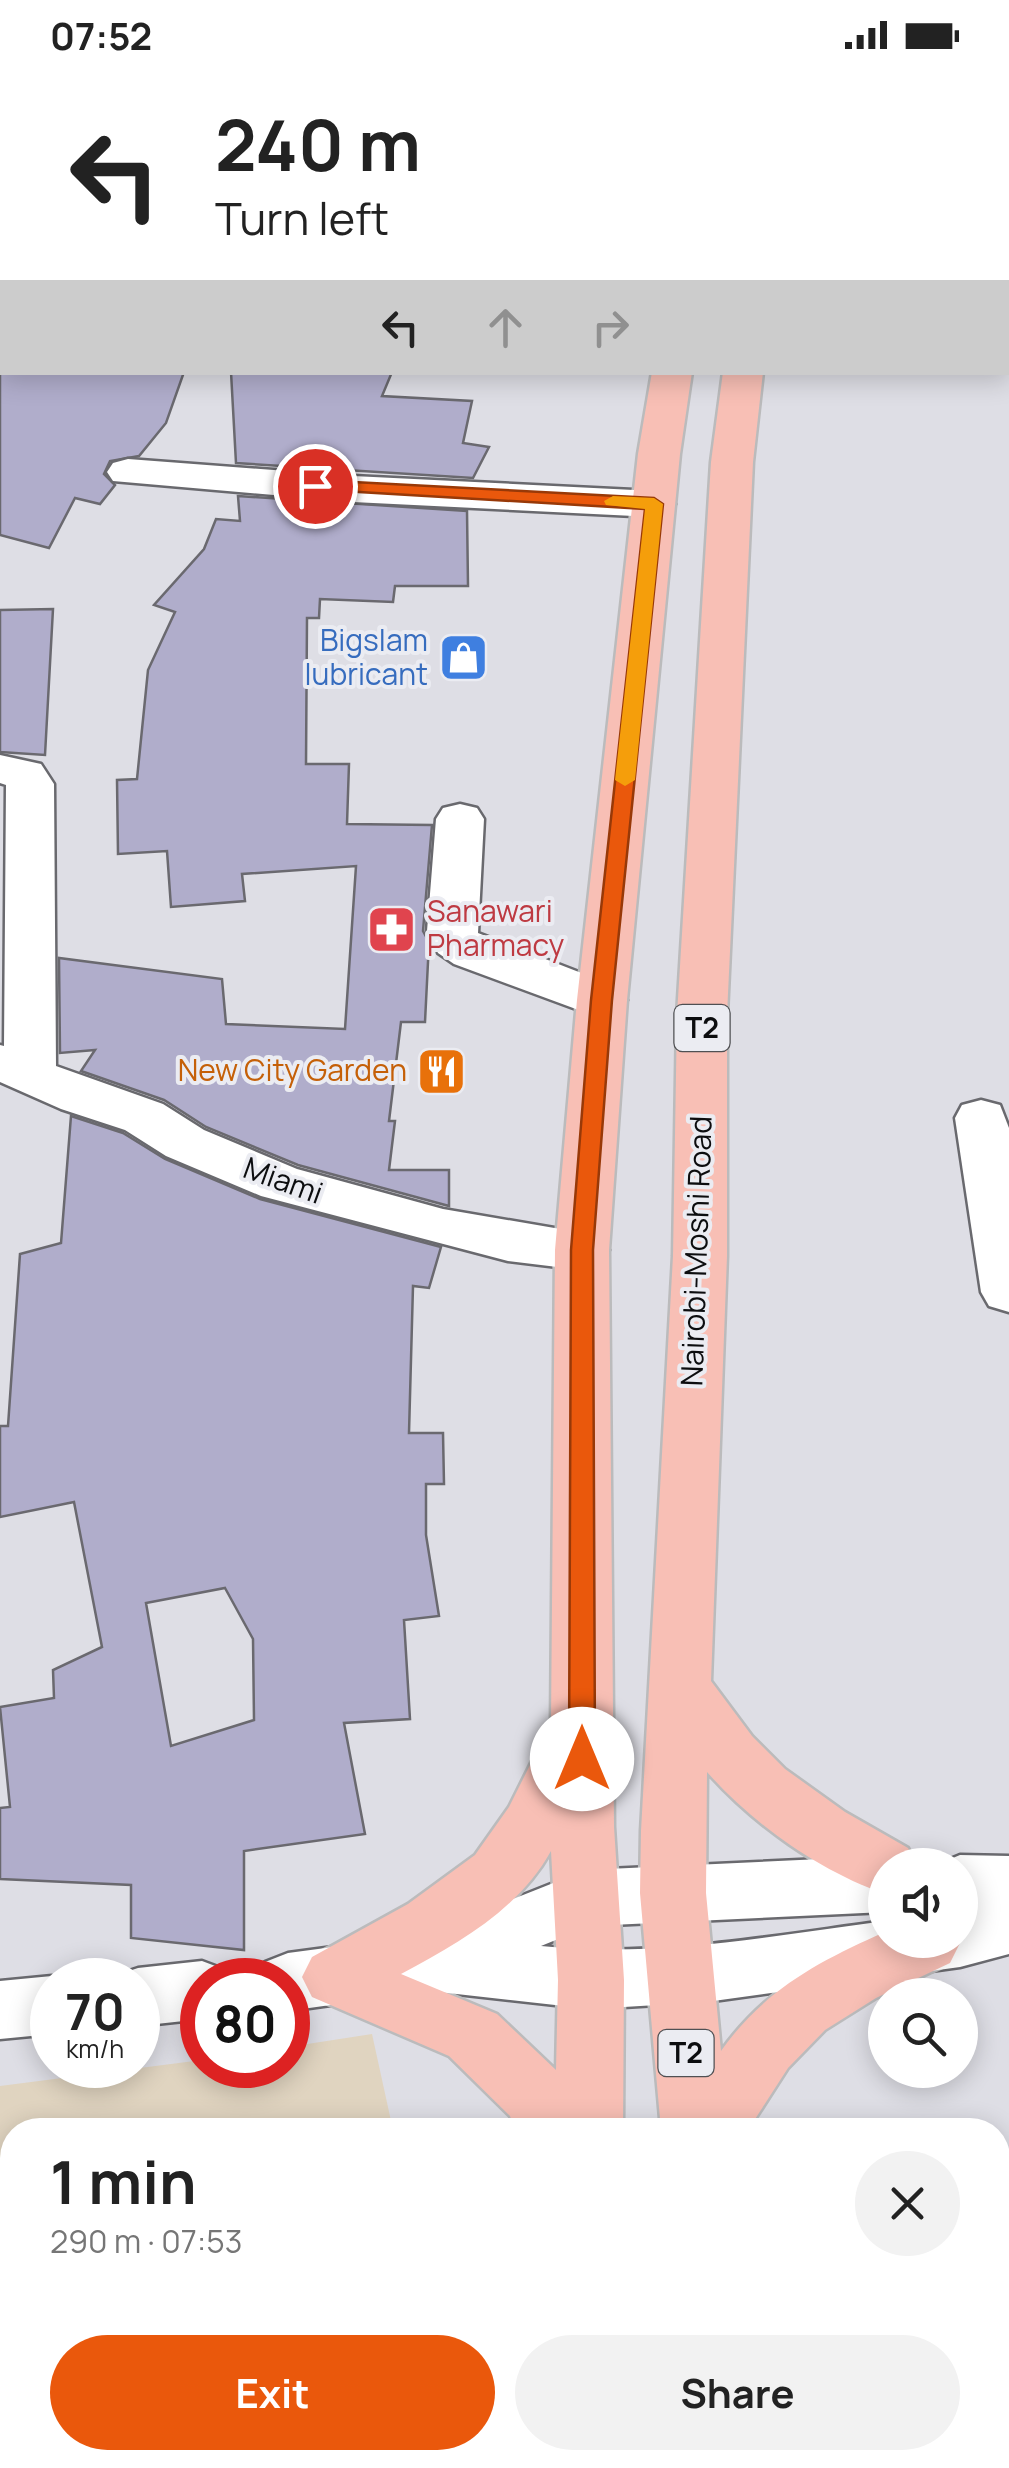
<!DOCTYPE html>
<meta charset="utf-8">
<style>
body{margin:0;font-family:Manrope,sans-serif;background:#f2f2f2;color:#222;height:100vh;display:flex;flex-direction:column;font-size:38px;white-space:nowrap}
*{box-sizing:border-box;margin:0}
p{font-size:32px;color:#767676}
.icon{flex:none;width:55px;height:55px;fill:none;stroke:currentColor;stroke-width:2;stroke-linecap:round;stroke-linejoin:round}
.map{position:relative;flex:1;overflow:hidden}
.side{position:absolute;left:0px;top:2048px;width:1010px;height:352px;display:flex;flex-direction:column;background:#fff;border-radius:40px 40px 0 0;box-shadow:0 5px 25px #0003}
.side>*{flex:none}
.top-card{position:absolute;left:0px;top:0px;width:1010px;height:305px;box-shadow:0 5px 25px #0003;background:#fff;color:#222;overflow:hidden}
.buttons{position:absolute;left:868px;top:1778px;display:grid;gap:20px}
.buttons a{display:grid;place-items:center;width:110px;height:110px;border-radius:50%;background:#fff;box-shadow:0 5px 25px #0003;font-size:50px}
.speed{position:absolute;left:30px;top:1888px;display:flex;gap:20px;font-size:50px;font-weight:700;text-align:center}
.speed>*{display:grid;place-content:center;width:130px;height:130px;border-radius:50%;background:#fff;box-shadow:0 5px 25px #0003;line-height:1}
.speed small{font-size:25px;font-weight:400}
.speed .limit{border:15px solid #d22;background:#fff;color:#111}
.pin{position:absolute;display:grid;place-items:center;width:85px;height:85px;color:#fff;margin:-42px;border:5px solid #fff;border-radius:50%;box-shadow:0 2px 10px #0007}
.me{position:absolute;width:110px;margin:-55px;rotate:0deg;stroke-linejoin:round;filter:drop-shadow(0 0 8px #0008)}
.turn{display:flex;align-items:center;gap:35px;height:210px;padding:0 50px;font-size:45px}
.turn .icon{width:130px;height:130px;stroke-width:2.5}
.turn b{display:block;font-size:70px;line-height:85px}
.lanes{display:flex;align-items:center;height:95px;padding:0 50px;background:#0003;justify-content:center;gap:50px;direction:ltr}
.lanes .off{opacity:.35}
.round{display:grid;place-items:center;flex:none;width:105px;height:105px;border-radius:52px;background:#f2f2f2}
.summary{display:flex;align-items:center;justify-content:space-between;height:170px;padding:0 50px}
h1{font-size:60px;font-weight:700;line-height:75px}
.action{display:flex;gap:20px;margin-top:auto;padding:20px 50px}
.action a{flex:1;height:115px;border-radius:60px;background:#ea580c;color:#fff;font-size:40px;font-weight:700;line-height:115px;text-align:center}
.action a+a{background:#f2f2f2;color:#222}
.status{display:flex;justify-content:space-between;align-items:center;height:70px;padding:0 50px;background:#fff;direction:ltr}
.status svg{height:28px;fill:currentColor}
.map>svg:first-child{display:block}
.commercial{fill:#e0d4c0}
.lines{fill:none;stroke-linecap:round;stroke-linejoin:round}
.river{fill:#74829b;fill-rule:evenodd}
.building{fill:#b0adcb;stroke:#6a696f;stroke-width:2.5;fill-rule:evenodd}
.minor-casing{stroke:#69696e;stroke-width:5}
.highway-casing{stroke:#bbbbbc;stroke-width:5}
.minor{fill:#fff;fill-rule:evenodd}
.highway{fill:#f8bfb5;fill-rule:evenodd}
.route{fill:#ea580c;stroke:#983908;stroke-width:2.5}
.slow{fill:#f59e0b}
.labels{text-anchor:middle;stroke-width:8;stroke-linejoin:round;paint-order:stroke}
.shield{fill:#ebecf2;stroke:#4f5053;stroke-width:2.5}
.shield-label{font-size:28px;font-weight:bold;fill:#0c0d0f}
.shop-label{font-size:30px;fill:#366cbe;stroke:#ebecf2;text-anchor:end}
.health-label{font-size:30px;fill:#be3a42;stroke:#ebecf2;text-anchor:start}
.food-label{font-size:30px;fill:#c56008;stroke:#ebecf2;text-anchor:end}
.street-label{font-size:30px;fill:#0c0d0f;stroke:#ebecf2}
</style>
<div class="status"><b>07:52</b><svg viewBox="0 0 49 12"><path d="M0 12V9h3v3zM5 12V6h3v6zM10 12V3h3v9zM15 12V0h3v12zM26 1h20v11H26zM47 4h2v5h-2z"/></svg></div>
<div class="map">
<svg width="1009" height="2398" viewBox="0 0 1009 2398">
<rect width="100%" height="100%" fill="#dedee5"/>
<polygon class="commercial" points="372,1964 393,2060 12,2060 12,2311 0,2301 0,2016 202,1990 202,1995 288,1995 288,1977"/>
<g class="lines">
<polygon class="river" points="192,2388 337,2388 332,2398 187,2398"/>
</g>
<g class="building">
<polygon points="0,302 184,302 166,353 139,386 110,391 104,404 115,415 100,434 75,428 49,478 0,465"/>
<polygon points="231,302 392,302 382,326 472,331 463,373 489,377 473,408 236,393"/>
<polygon points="238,426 467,441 468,516 395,516 393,532 320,529 319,548 307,548 306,694 349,694 347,754 432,755 423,861 429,872 425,952 401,952 389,1051 395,1051 389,1100 449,1100 449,1136 298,1095 206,1057 164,1030 81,1001 95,980 60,983 59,888 222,909 226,954 345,959 356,796 242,804 245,831 171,837 167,781 118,784 117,710 137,709 148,600 175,542 154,535 204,479 216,449 240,451"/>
<polygon points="53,539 45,685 0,682 0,540"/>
<path d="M71,1046l52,17 42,26 95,40 181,48 -12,41 -16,-2 -4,147h34l1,51h-18v51l13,81 -35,4 6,99 -66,4 21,111 -121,17v99l-113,-12v-53l-131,-6v-71l10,-1 -10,-100 54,-9 -1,-28 49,-23 -28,-145 -74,15v-91h8l12,-172 41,-11zM225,1518l28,51 1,81 -83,26 -25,-143z"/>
</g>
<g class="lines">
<defs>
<g id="minor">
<polygon points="0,221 2,222 2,246 0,245"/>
<polygon points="128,389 353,406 654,421 669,425 675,434 669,443 654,447 353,432 113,411 107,402 113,393"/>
<polygon points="0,685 41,694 54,714 56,996 163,1034 204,1060 297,1099 443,1139 601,1166 609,1180 601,1194 582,1200 508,1191 261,1126 166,1086 125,1060 61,1039 0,1012 0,975 4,976 6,715 0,713"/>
<polygon points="460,734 477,738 484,749 478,863 620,918 627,930 620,942 602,947 584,942 454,894 438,883 427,861 436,749 443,738"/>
<polygon points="981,1030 1000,1035 1009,1058 1009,1242 989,1236 981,1222 955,1048 962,1035"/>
<path d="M960,1785l49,1v98l-49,13 -254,35 -115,7 -161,-18 -142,20v-31h-32l9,-18 23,-9 135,-18 163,-65 299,-14 23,9h-23v47l-295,14 -49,20c114,12 230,-10 344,-25v19h75v-29l4,-1 -4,-1v-44h-24z"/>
<polygon points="202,1891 226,1900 231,1910 202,1910 202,1949 138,1956 138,1910 113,1910 114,1906 138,1898"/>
<polygon points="52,1906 64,1910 52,1910 52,1964 0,1969 0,1911"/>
</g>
<g id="highway">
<rect x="700" y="0" width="36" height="2"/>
<rect x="762" y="0" width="36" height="2"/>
<path d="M652,302h40l-12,82 -53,546 -18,250 5,577 10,153 -1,150h-108l-5,-14 -61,-60 -137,-59 -10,-20 10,-20 96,-53 67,-49 34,-48 42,-84 4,-473 22,-250 61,-546zM551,1781l7,129 -2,90 -59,-56 -96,-40c58,-31 117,-64 150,-123z"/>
<path d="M723,302h40l-10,90 -26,553v241l-16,425 41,55 33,33 60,43 63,36 8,17h-31v29c-66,-23 -132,-70 -178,-122l-1,121 15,158c43,-61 98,-90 164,-119v8l75,3 -10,20 -74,35 -51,32 -37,38 -40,62h-87l-21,-237 1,-62 32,-575 4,-241 34,-553z"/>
<polygon points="555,2388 629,2388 630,2398 556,2398"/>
<rect x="675" y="2388" width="74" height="10"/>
</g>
</defs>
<use href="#minor" class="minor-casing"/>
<use href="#highway" class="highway-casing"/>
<use href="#minor" class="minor"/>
<use href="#highway" class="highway"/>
</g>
<polygon class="route" points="315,410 654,428 663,434 612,930 593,1180 595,1689 591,1697 582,1700 573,1697 569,1689 571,1180 591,930 645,439 309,419 309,412"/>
<polygon class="slow" points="613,426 654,428 663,434 635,710 625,716 615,710 645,439 606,435 604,431"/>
<defs>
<symbol id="shop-square" viewBox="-11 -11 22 22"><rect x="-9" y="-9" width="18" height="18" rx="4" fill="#3f7fe0" stroke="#ebecf2"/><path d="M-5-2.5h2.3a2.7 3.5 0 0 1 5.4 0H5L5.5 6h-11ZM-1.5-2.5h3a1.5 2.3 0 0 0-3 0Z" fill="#fff"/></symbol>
<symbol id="pharmacy-square" viewBox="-11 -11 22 22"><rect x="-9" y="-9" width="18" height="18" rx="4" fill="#e0444e" stroke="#ebecf2"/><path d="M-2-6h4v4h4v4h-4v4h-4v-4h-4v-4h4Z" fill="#fff"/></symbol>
<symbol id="restaurant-square" viewBox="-11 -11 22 22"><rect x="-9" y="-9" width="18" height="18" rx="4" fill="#e8710a" stroke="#ebecf2"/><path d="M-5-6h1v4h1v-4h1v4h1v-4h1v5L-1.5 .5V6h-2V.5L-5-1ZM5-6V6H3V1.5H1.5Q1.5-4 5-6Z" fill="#fff"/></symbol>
</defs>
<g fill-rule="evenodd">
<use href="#shop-square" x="436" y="560" width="55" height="55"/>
<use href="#pharmacy-square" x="364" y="832" width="55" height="55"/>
<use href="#restaurant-square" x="414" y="974" width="55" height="55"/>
</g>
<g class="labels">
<g class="shield">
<rect x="674.5" y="935" width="55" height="46" rx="8"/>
<rect x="658.5" y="1960" width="55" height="46" rx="8"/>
</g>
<g class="shield-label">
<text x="702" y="968">T2</text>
<text x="686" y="1993">T2</text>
</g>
<g class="shop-label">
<text x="428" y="581">Bigslam<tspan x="428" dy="34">lubricant</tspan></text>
</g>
<g class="health-label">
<text x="427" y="852">Sanawari<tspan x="427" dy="34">Pharmacy</tspan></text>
</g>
<g class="food-label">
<text x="407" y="1011">New City Garden</text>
</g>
<g class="street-label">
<text transform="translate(283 1111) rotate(20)" y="10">Miami</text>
<text transform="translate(697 1181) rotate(-88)" y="10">Nairobi-Moshi Road</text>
</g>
</g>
</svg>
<div class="buttons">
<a><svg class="icon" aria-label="sound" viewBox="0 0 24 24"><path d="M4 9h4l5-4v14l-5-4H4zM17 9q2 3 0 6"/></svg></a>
<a><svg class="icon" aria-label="search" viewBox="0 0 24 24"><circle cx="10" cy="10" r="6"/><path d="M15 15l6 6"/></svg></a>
</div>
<div class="speed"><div>70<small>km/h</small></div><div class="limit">80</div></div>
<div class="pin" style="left:315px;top:416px;background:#d93025"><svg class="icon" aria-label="arrive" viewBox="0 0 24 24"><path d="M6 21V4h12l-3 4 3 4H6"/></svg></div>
<svg class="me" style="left:582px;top:1689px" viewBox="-20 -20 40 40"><circle r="19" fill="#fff"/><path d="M0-13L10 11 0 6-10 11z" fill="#ea580c"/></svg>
<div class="top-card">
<div class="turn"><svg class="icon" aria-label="left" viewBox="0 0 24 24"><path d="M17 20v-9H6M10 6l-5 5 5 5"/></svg><div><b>240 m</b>Turn left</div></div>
<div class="lanes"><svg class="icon" aria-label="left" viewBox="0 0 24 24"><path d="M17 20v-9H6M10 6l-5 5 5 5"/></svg><svg class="icon off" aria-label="ahead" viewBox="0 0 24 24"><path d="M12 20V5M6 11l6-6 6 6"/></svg><svg class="icon off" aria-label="right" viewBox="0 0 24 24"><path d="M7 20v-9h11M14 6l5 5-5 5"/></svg></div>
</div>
<section class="side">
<div class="summary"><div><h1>1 min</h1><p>290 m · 07:53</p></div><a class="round"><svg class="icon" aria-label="close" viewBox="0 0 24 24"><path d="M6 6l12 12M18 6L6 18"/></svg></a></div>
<div class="action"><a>Exit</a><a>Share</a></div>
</section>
</div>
